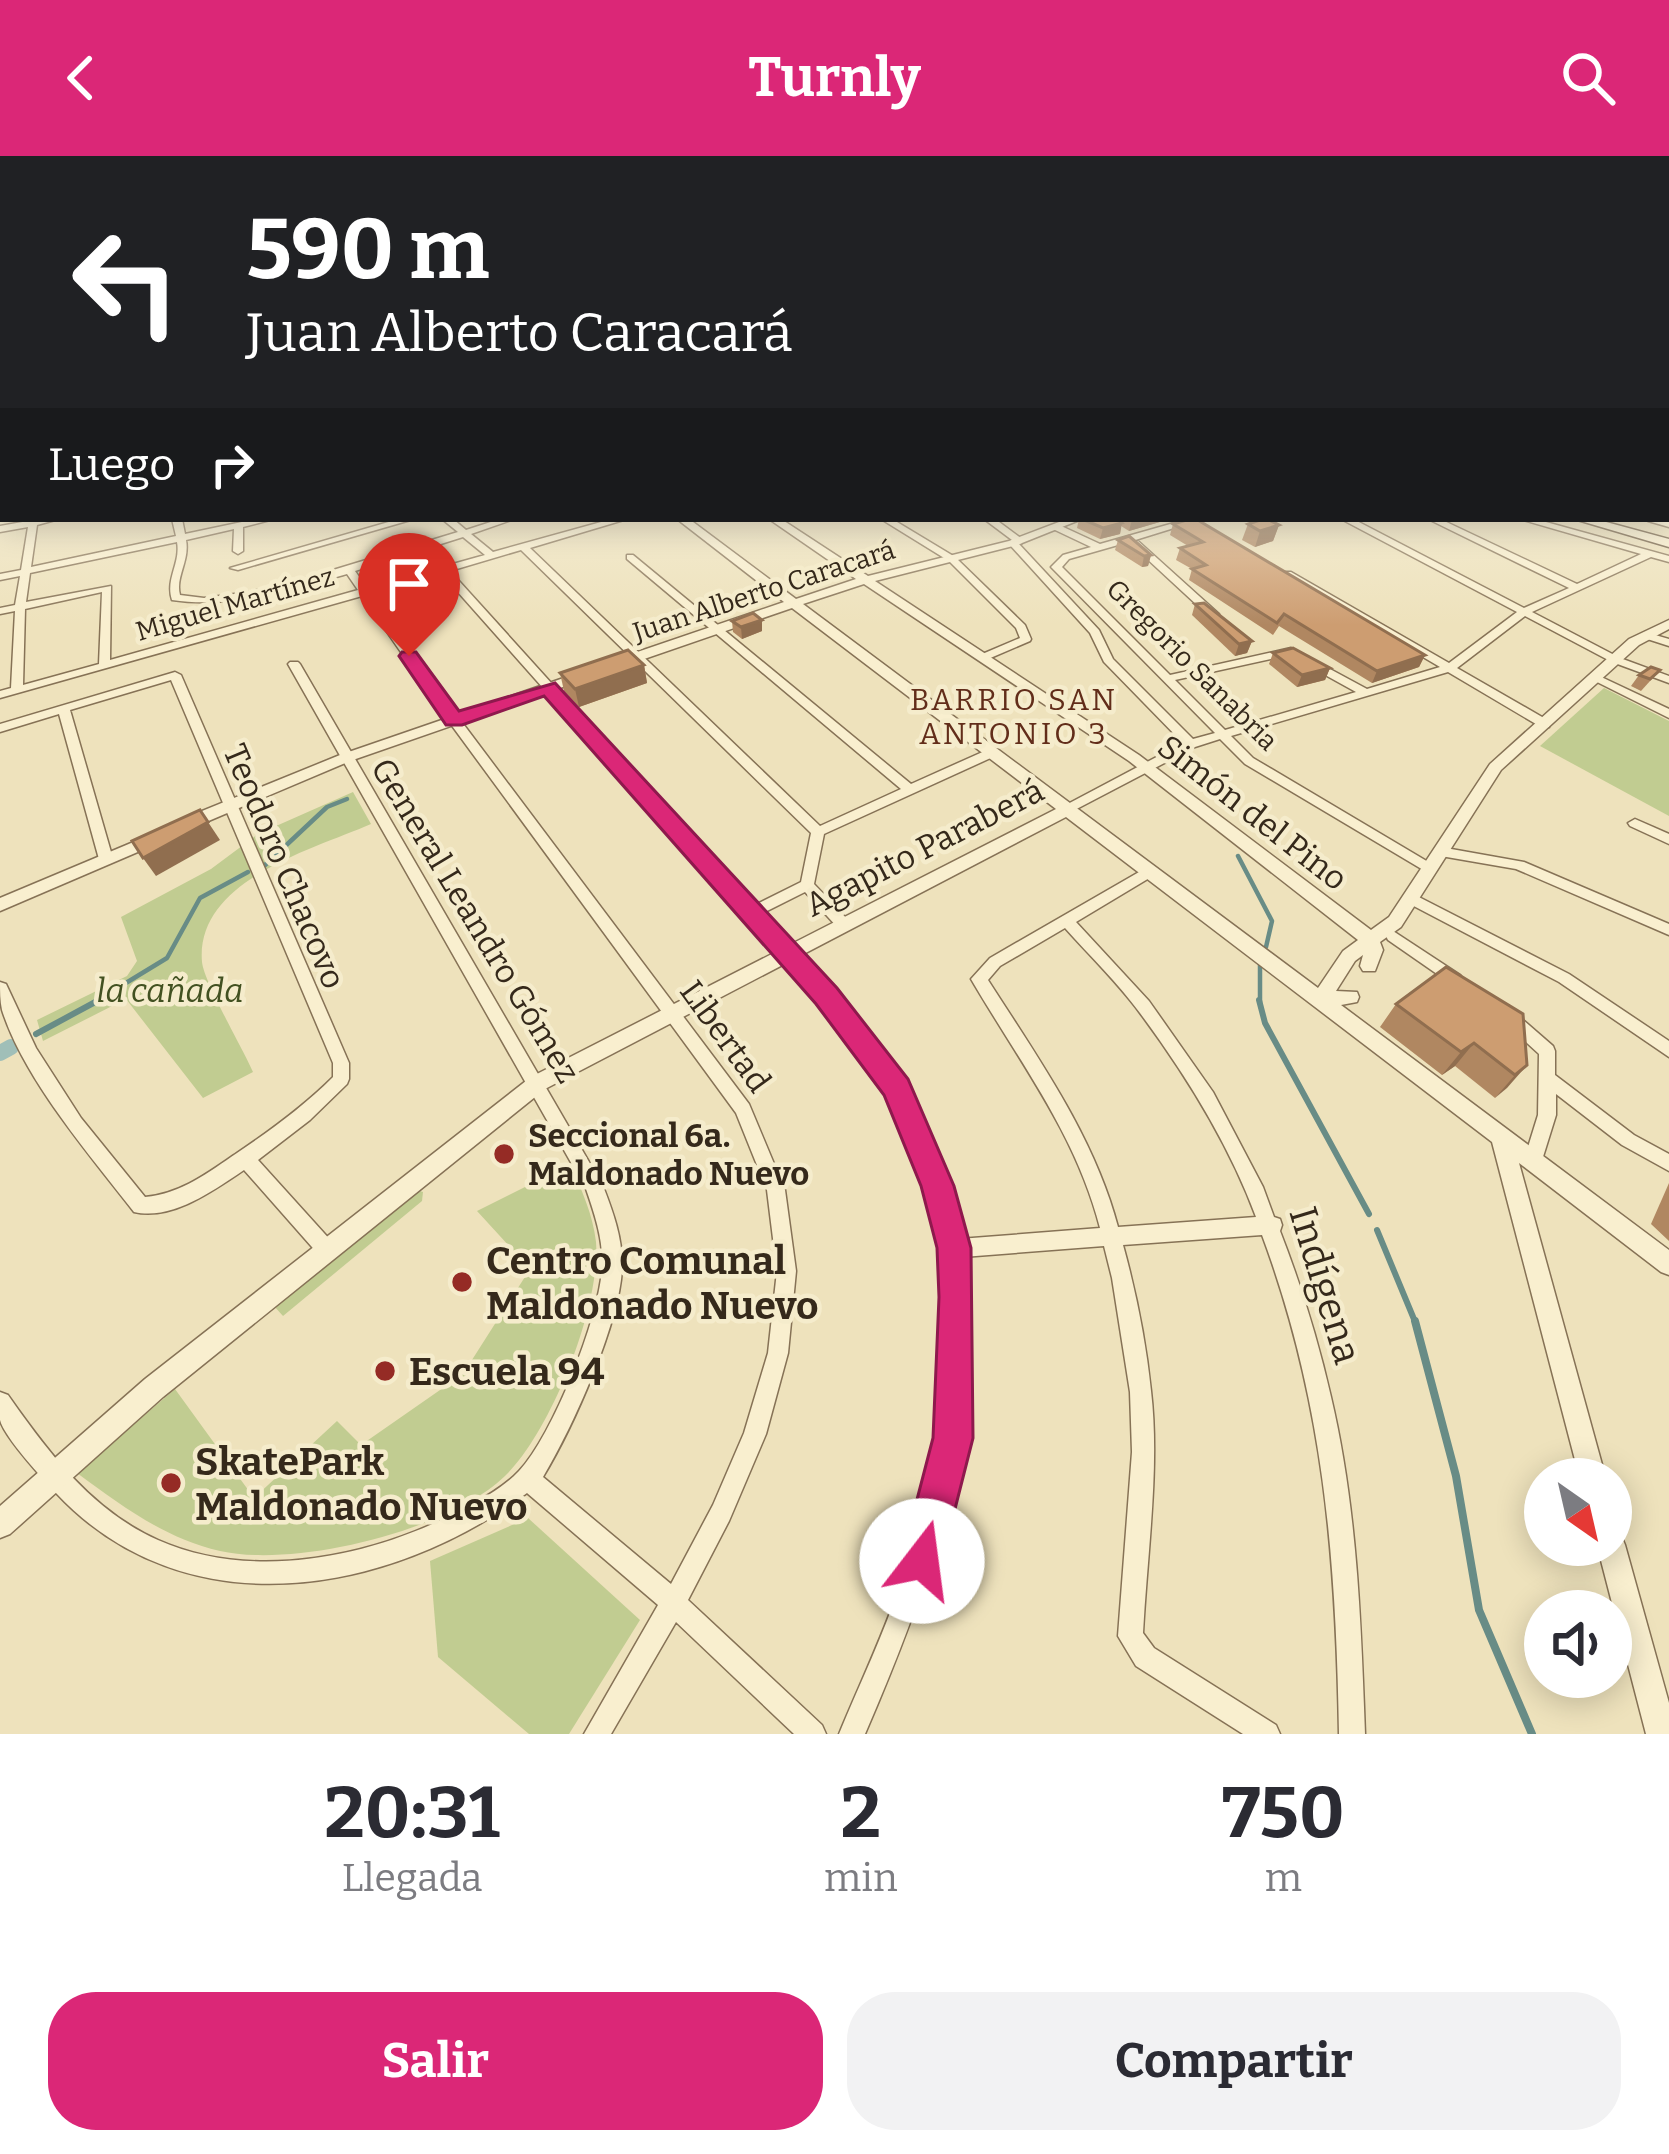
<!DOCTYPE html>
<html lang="es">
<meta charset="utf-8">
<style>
body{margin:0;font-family:Bitter,serif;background:#f2f2f3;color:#2b2b33;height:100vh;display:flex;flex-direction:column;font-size:45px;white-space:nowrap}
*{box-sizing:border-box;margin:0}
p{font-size:39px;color:#7c7c81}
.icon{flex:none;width:66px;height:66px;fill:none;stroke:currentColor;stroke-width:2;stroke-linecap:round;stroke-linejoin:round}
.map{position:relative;height:1578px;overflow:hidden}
.drawer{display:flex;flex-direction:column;background:#fff;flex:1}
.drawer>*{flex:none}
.guide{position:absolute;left:0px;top:0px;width:1671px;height:366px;box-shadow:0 6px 30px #0003;background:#202124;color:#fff;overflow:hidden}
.needle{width:78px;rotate:146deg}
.fabs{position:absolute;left:1524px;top:1302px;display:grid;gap:24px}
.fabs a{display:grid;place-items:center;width:108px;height:108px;border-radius:50%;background:#fff;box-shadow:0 6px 30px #0003;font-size:60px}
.pin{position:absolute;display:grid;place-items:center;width:102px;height:102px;color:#fff;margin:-123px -51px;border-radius:50% 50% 50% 0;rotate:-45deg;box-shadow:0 0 12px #0007}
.pin .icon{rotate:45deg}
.me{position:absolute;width:132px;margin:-66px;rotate:15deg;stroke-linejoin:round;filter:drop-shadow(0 0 9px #0008)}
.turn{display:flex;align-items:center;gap:42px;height:252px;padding:0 48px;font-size:54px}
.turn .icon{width:156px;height:156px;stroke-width:2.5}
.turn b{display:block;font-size:84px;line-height:102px}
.then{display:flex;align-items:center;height:114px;padding:0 48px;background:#0003;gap:24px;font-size:45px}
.eta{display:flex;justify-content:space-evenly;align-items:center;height:204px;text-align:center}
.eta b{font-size:72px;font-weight:700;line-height:84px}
.button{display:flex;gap:24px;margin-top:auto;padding:24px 48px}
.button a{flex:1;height:138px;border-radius:48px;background:#db2777;color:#fff;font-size:48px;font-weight:700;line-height:138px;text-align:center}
.button a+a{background:#f2f2f3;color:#2b2b33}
header{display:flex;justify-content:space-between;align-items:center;height:156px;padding:0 48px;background:#db2777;color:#fff;font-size:54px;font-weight:700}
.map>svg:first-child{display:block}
.green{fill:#c1cc91}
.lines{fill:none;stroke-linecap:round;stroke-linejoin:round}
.stream-far2{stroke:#688c86;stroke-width:4.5}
.stream-far1{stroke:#688c86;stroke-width:6}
.stream{stroke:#688c86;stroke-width:8}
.canal{stroke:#a0bfb8;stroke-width:16}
.minor-casing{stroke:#867256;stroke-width:3}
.tertiary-casing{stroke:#867256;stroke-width:3}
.secondary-casing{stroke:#675339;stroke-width:3}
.minor{fill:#f9efcf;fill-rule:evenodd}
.tertiary{fill:#f9efcf;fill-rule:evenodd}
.secondary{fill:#f9efcf;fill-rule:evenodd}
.wall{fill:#b08761}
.shaded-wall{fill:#906e4f}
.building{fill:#cd9d71;stroke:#906e4f;stroke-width:3}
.route{fill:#db2777;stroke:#8e194d;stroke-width:3}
.poi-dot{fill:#952b25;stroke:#f5eccc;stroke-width:4.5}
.labels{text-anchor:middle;stroke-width:9;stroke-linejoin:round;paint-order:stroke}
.far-street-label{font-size:27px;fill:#35291b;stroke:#f5eccc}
.far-neighbourhood-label{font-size:30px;letter-spacing:3px;fill:#622d1a;stroke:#f5eccc}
.street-label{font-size:33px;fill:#35291b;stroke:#f5eccc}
.park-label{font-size:33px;font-style:italic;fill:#425121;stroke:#f5eccc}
.poi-label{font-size:33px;font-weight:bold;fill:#35291b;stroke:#f5eccc;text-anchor:start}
.near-poi-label{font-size:39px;font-weight:bold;fill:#35291b;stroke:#f5eccc;text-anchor:start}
.near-street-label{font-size:39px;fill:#35291b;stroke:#f5eccc}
</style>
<header><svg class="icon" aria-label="back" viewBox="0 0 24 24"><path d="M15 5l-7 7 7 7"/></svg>Turnly<svg class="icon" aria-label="search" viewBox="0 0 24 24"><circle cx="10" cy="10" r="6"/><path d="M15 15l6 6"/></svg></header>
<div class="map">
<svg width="1669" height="1578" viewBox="0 0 1669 1578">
<rect width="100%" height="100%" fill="#eee2bc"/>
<g class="green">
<polygon points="1604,532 1669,565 1669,660 1540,590"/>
<path d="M353,636l18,32c-57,25 -176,56 -169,138 2,20 41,87 51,110l-50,26 -77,-99 -83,42 -6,-21 90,-44 10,-15 -16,-44 90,-48 47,-35z"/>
<path d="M571,1008c10,26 22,50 25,78 5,63 -45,190 -91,234 -57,55 -210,92 -285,75 -56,-13 -98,-45 -143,-78l98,-84 79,109 83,-77 24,24 102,-71 67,-105 -53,-58z"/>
<polygon points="417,1034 423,1036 422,1045 283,1160 274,1150"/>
<polygon points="528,1362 640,1464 569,1578 529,1578 438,1501 430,1405"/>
</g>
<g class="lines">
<g class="stream-far2">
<polyline points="1238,700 1272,765 1266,791"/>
<polyline points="264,710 327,651 347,643"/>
<polyline points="93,847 167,802 200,742 248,716"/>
<polyline points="1260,847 1260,808"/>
</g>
<g class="stream-far1">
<polyline points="1259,844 1265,867 1369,1058"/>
<polyline points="36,878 99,844"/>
<polyline points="1377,1074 1416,1168"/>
</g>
<polyline class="stream" points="1415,1165 1456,1320 1479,1454 1532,1578"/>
<polyline class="canal" points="0,897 11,891"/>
<defs>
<g id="minor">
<rect x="0" y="261" width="3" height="5"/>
<rect x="1668" y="315" width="1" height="6"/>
<polygon points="1668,329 1669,330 1669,336 1668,335"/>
<path d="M39,363h20l-22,6 -6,42 145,-31 -4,-17h10l3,15 71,-15h18l-31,8v24l-5,3 -5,-3 1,-22 -48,11c4,21 -11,37 -6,55l24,3 38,-5 45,-9 171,-52 -16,-13h11l13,11 34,-11h14l-43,15 22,18 119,-33h15l-97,29 290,278 81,-37 -274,-230v-4h6l278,229 76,-34h8v6l-171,78 -10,50 35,37 2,4 -2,4h-10l-34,-37 -44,22c53,58 126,128 159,199 18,40 30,82 39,126l141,-11c-24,-94 -81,-167 -129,-249l19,-21 156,-90h10l2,3 -2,3 -80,48 73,79 64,91 50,95 11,30 6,2 2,6 -2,6c21,54 38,109 51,166 26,110 30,224 34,337h-26c-3,-177 -15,-332 -77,-499l-139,10c13,47 23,97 28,146 9,76 -4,164 -8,242l11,15 122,77 4,9h-37l-107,-68 -18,-30 14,-184 -2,-60 -18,-114 -8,-32 -141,11c4,21 4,43 5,64 6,144 -47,283 -103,413h-26c21,-51 45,-100 62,-152 46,-139 67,-288 16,-429 -5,-14 -9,-29 -16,-42 -21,-41 -52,-76 -81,-111l-379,-427 -71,20 88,124 291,387 36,86 11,81 -8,82 -22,81 -37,87 -41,79 134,125 4,9h-32l-118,-112 -65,112h-27l74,-129 -131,-112c-139,103 -342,138 -471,0 -13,-14 -52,-56 -56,-73 0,-8 0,-20 0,-28l8,3c40,57 84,116 150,145 97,43 219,16 309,-33 17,-9 38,-21 52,-36 34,-36 80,-153 83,-202 2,-27 -7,-54 -16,-80l-298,-525 2,-2h8l2,2 303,522c10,26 20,53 19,82 -2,55 -50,161 -79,209l128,107 42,-79 31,-72 24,-80 9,-82 -10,-81 -31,-77 -286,-390 -88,-127 -362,102v-7l11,-3 4,-77 -15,3v-6l15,-3 5,-29 -20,4v-6l21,-4 7,-43 -28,5v-6zM463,381l22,18 -118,33 -12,-17zM177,386c4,21 -12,37 -5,58 59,9 119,-10 175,-26l11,16 -248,70 1,-74 -85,16 4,-29zM521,394l290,283 -10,49 -48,24 -303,-335zM102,436l-3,72 -76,21 2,-76zM1065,772c25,28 53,55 75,85 46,62 89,131 116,204l-138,10c-24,-91 -80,-169 -130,-247l12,-14z"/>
<polygon points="399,363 414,363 238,414 230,412"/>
<polygon points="881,363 892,363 955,401 1025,469 1031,483 1030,485 988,503 980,503 980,499 1020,482 1016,472 949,405"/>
<path d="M984,363h11l27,20v4l-3,1 80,86 14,29 80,80 22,-6 -164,-166 12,-12 28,-8 -38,-18v-4h6l41,19 88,-25h15l-71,22h6l81,73v4h-8l-79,-73v-4l-63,18 -7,8 108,108 121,-27 76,41 73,-22 -155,-91v-4h6l158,91 68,-51 -176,-93h12l171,89 45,-20 -141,-69h12l137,65 64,-30 -121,-35h15l134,37v6l-18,-5 -119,55 88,46 49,18v7l-57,-21 -87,-46 -68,52 92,53v6h-8l-93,-55 -217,64 22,22 182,108 2,3 -7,5 -185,-110 -25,-25 -25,8 -128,67 -7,-4 2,-3 121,-64 -79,-81 -14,-29 -80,-88 -2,-2 4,-3zM1289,499l67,37 -131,38 -50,-50z"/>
<polygon points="1646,363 1669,365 1669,371 1648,365"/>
<polygon points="1645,476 1669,483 1669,490 1641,481 1640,479"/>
<path d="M175,516l6,3 168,388v16l-2,5 -37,36 -52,40 75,83 3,6 -3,6 -7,3 -7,-3 -75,-85c-30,20 -72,51 -110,42 -45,-58 -110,-133 -132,-202 -2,-9 -2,-19 -2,-28l6,2 30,64 45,70 64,79c36,-3 64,-25 92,-44 34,-23 67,-47 96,-76v-14l-162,-383 -101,30 43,149 -2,3 -5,2 -7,-5 -40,-145 -59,18v-8z"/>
<polygon points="1597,519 1669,553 1669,562 1593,524 1593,520"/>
<polygon points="1635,663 1669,678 1669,688 1630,670 1628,667"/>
<polygon points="1440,691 1524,706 1669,768 1669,779 1516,713 1435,699 1433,696"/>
<polygon points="1411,737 1569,818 1669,885 1669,901 1559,826 1406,746 1404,742"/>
<polygon points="1393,775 1460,819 1463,823 1460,827 1450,827 1388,784 1386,780 1388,776"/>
<polygon points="1509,855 1515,857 1553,890 1555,895 1555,919 1634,979 1669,998 1669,1015 1622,989 1556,938 1556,959 1542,1004 1539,1010 1533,1012 1527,1010 1524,1004 1538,959 1539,898 1503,865 1501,861 1503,857"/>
</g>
<g id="tertiary">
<path d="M677,363h12l107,80 60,-20 -87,-60h12l87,57 141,-35 58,-22h15l-65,26 -142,36 264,174 232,175 18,-13 101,-153 139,-125 40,-19v9l-30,16 -138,125 -100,157 -21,15 3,8 -8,21h-12l-3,-5 3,-11 -8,6 -19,30 21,1 2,5 -2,5 -16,3 328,245v25l-8,-3 -142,-109 87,316h-26l-88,-337 -426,-325 -521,272 -382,308 -153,137 -10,4v-32l145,-127 386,-302 525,-268 -264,-201 -174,60h-10v-6l176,-60zM864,428l265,177 229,179 -15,11 -25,37 -515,-384z"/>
<polygon points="581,516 586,517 586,523 350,605 192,672 180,672 178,668 180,664 340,599"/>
<polygon points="155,677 163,682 161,686 0,755 0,742"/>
<polygon points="1611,1375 1621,1379 1625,1389 1669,1547 1669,1578 1646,1578 1597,1389 1611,1389"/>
</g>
<g id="secondary">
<rect x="1668" y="285" width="1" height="7"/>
<polygon points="1574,363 1595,363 1669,383 1669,391"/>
</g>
</defs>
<use href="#minor" class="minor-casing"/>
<use href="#tertiary" class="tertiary-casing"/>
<use href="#secondary" class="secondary-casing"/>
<use href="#minor" class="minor"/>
<use href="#tertiary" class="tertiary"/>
<use href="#secondary" class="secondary"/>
</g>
<g class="wall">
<polygon points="1079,363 1170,363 1129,375 1121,370 1120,378 1100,383 1077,372"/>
<polygon points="1173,368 1425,499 1419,511 1372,527 1279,470 1273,479 1189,424 1192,413 1176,404 1180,392 1188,390 1170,379"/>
<polygon points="1248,368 1279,369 1273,385 1255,391 1242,384"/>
<polygon points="1118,384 1151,399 1148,410 1142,411 1115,394"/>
<polygon points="1195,448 1252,485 1247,497 1235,500 1192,459"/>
<polygon points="732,465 762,475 742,483 733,476"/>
<polygon points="1273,497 1330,512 1325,524 1297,531 1269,508"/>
<polygon points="644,509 647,527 579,551 564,535 560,517"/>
<polygon points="1660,514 1641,535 1631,530 1639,519"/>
<polygon points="1396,848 1527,909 1495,942 1455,910 1442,919 1380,871"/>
<polygon points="1669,1027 1669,1085 1651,1068"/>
</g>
<g class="shaded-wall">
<polygon points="1136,363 1170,363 1129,375 1132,364"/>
<polygon points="1122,367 1120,378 1100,383 1103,372"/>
<polygon points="1279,369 1273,385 1255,391 1260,375"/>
<polygon points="1151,399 1148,410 1142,411 1144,400"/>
<polygon points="762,464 762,475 742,483 741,471"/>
<polygon points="1252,485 1247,497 1235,500 1239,488"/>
<polygon points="1425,499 1419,511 1372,527 1377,515"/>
<polygon points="644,509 647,527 579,551 575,533"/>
<polygon points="1330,512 1325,524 1297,531 1302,519"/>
<polygon points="208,666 220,684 156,720 143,702"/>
<polygon points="1474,887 1455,910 1442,919 1461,896"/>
<polygon points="1527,909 1507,932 1495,942 1515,919"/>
</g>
<g class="building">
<polygon points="1082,363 1118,363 1122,367 1103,372"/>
<polygon points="1190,363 1196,363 1425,499 1377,515 1284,458 1277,467 1192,413 1206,409 1180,392 1203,386 1173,368"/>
<polygon points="1263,363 1267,363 1279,369 1260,375 1248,368"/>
<polygon points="1129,380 1151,399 1144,400 1118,384"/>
<polygon points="1204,447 1252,485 1239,488 1195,448"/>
<polygon points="753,457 762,464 741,471 732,465"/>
<polygon points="1293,492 1330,512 1302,519 1273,497"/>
<polygon points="628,494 644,509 575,533 560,517"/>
<polygon points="1651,511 1660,514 1650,523 1639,519"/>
<polygon points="200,654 208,666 143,702 132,685"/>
<polygon points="1446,811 1523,858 1527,909 1515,919 1474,887 1461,896 1396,848"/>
</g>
<linearGradient id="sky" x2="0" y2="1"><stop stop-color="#8bb8d5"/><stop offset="0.53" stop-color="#f7f2e1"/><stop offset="1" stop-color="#f7f2e1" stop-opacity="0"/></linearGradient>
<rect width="1669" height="469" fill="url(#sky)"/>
<polygon class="route" points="402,496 416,496 459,555 555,527 837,832 908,923 954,1030 971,1092 973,1282 938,1420 922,1427 907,1420 901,1405 933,1282 939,1141 937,1092 921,1030 884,939 816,848 544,540 462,569 446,569 399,500"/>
<g class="poi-dot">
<circle cx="504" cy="998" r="12"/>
<circle cx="462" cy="1126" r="12"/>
<circle cx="385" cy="1215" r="12"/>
<circle cx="171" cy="1327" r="12"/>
</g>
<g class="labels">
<g class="far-street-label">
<text transform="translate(764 435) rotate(-18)" y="9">Juan Alberto Caracará</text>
<text transform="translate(235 448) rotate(-16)" y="9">Miguel Martínez</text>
<text transform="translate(1192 509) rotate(45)" y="9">Gregorio Sanabria</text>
</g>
<g class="far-neighbourhood-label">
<text x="1014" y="554">BARRIO SAN<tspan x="1014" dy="34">ANTONIO 3</tspan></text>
</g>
<g class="street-label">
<text transform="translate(1253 656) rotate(38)" y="12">Simón del Pino</text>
<text transform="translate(924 691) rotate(-27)" y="12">Agapito Paraberá</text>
<text transform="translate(285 710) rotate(67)" y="12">Teodoro Chacovo</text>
<text transform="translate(476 764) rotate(59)" y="12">General Leandro Gómez</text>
<text transform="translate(726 880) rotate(54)" y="12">Libertad</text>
</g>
<g class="park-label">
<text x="170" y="846">la cañada</text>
</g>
<g class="poi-label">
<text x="528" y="991">Seccional 6a.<tspan x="528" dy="38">Maldonado Nuevo</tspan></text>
</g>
<g class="near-poi-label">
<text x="486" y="1118">Centro Comunal<tspan x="486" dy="45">Maldonado Nuevo</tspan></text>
<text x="409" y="1229">Escuela 94</text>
<text x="195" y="1319">SkatePark<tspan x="195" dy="45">Maldonado Nuevo</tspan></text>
</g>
<g class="near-street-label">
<text transform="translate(1326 1129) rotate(73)" y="14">Indígena</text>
</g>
</g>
</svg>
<div class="fabs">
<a><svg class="needle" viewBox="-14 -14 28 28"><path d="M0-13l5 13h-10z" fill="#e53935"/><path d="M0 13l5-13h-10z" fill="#7c7c81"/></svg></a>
<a><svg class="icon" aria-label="sound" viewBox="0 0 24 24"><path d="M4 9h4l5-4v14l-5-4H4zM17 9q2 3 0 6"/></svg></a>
</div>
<div class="pin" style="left:409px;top:500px;background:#d93025"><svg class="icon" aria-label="arrive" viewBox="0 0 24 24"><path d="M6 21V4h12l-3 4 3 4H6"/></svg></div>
<svg class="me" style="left:922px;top:1405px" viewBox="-20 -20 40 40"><circle r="19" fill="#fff"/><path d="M0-13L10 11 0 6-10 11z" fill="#db2777"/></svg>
<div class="guide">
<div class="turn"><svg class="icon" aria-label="left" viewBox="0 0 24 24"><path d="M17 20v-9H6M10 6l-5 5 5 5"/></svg><div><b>590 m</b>Juan Alberto Caracará</div></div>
<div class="then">Luego<svg class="icon" aria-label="right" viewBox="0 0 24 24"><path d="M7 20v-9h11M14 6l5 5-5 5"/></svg></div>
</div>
</div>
<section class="drawer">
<div class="eta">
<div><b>20:31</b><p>Llegada</p></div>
<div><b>2</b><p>min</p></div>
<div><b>750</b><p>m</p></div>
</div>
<div class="button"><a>Salir</a><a>Compartir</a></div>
</section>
